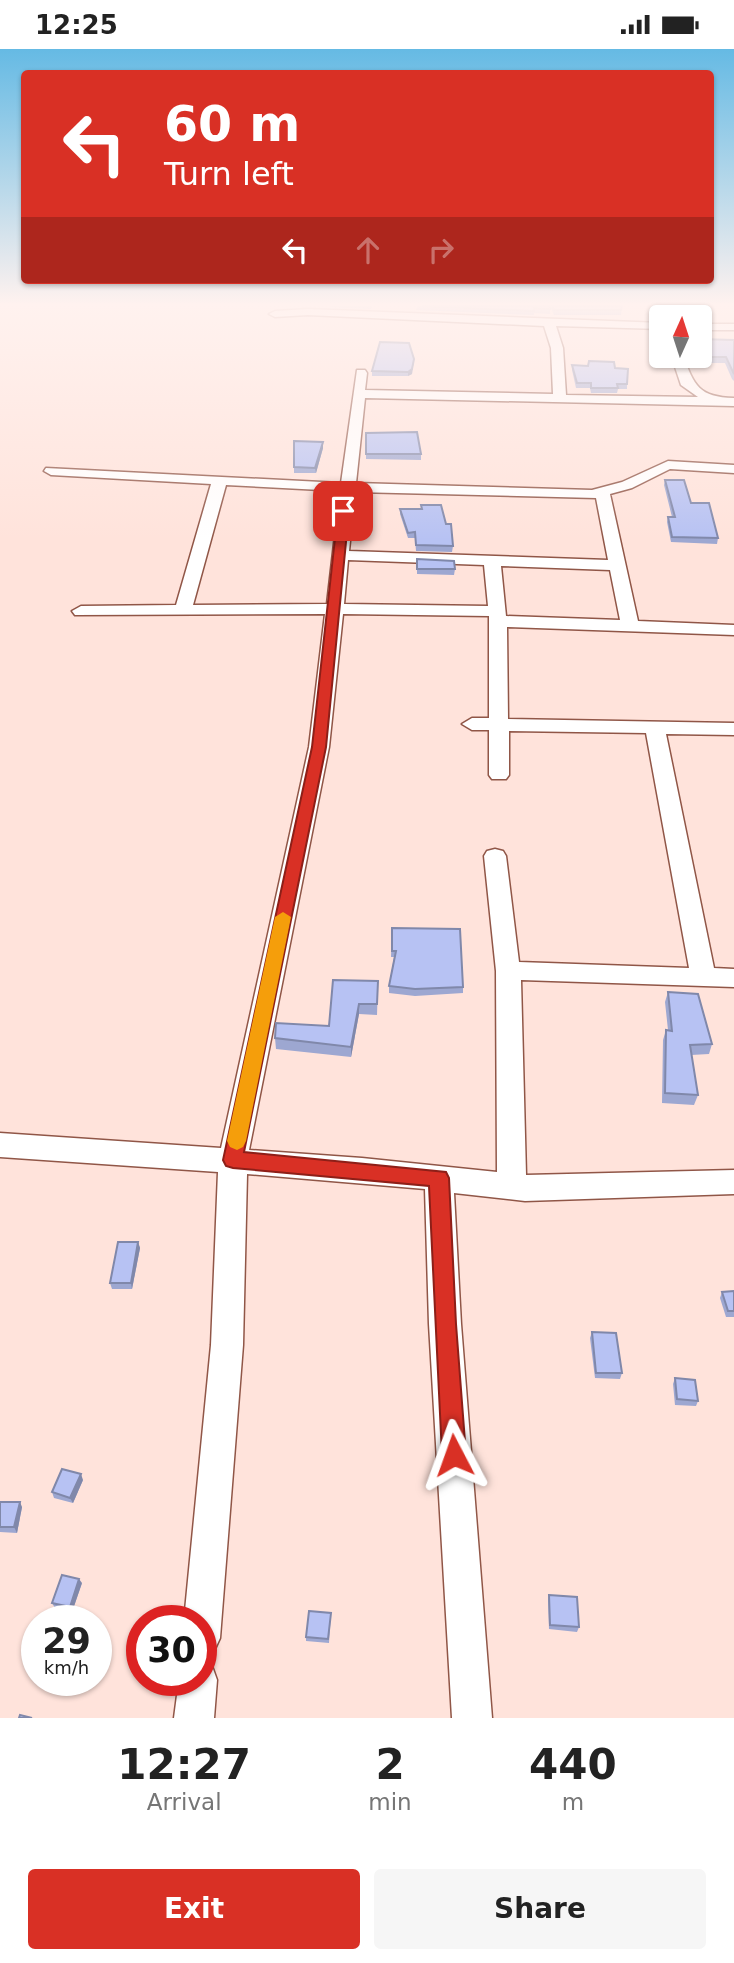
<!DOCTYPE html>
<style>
body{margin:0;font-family:"DejaVu Sans",sans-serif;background:#f6f6f6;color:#222;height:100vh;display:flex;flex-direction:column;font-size:26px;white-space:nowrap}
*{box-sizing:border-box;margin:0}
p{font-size:23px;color:#767676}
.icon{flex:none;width:38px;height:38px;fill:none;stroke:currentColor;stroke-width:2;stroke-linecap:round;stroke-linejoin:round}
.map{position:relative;height:1669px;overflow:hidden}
.sheet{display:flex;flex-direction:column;background:#fff;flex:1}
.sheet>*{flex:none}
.guide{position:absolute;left:21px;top:21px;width:693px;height:214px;border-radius:7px;box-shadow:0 2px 5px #0004;background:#d93025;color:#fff;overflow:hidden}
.needle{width:46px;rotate:3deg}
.tools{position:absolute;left:649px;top:256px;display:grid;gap:14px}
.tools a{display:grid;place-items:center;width:63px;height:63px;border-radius:7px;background:#fff;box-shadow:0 2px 5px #0004;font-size:35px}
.speed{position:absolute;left:21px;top:1556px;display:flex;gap:14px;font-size:35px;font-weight:700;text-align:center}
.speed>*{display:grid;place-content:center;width:91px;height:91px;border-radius:50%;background:#fff;box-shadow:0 2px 5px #0004;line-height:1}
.speed small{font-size:18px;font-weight:400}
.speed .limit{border:10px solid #d22;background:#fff;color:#111}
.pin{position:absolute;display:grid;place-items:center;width:60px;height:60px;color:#fff;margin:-30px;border-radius:14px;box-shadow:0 4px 10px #0006}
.me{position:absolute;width:77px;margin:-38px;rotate:356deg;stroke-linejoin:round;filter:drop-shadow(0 0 5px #0008)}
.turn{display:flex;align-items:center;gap:24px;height:147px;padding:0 28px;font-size:32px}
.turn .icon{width:91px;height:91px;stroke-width:2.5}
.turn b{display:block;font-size:49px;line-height:60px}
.lanes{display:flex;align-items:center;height:66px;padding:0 28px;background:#0003;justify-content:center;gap:35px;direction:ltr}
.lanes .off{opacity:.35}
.eta{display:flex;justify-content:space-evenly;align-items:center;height:119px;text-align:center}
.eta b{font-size:42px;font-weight:700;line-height:49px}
.button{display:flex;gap:14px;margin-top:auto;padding:14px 28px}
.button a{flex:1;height:80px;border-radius:7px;background:#d93025;color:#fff;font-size:28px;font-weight:700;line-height:80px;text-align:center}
.button a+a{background:#f6f6f6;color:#222}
.status{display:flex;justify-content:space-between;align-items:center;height:49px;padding:0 35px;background:#fff;direction:ltr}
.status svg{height:19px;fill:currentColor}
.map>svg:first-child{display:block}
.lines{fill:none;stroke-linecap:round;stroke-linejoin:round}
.minor-casing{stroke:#905647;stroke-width:3}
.minor{fill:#fff;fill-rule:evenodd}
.wall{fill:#9da7d1}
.shaded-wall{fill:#8088aa}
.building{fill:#b7c2f3;stroke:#8088aa;stroke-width:2}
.route{fill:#d93025;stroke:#8d1f18;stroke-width:2}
.slow{fill:#f59e0b}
</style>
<div class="status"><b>12:25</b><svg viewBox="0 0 49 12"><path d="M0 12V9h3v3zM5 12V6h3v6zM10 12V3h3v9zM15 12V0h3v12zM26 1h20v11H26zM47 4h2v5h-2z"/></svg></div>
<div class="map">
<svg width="734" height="1669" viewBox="0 0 734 1669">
<rect width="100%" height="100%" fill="#ffe3db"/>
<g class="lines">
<defs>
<g id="minor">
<path d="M308,260l354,14v6l-106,-3 7,22 3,47 132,2 -17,-12 -10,-30h12c11,31 16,42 51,43v8l-369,-8 -9,85 236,7 30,-8 46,-21 66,4v8l-64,-4 -38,19 -22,6 28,127 96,4v10l-227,-8 1,92 226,4v12l-68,-1 48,234 20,1v18l-213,-7 5,195 208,-5v24l-209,7 -71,-8 7,131 31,394h-40l-23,-394 -4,-135 -178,-15 -4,171 -23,293 -6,13 -13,6v-36h-17l27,-276 7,-173 -218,-15v-24l221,15 88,-401 16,-133 -250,1 -3,-4 9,-5 95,-1 35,-121 -160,-9 -7,-4 2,-3 295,15 16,-113h8l2,3 -2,17 188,4 -2,-46 -7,-22 -236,-11 -33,2 -6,-3 6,-3zM226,436l114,6 -13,113 -134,1zM355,443l241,6 12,62 -259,-9zM348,511l136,5 4,41 -144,-2zM501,517l109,4 10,50 -114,-4zM343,565l146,2v102h-17l-10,6 10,6h17v45l3,4h14l3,-4v-44l137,2 43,235 -170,-6 -13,-106 -3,-5 -8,-2 -8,2 -3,5 12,115 1,201 -135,-14 -113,-8 80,-403z"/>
<rect x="700" y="275" width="34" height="6"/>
<polygon points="201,1613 212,1617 217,1631 214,1669 174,1669 179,1631 201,1631"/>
</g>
</defs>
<use href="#minor" class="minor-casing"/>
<use href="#minor" class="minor"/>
</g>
<g class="wall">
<polygon points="331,257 372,257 371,260 331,258"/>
<polygon points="417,257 550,257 550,265 534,264 534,266 416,261"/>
<polygon points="550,257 622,257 621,266 554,266"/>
<polygon points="700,290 734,291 734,332 732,330 725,314 703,314 698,306 700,306"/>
<polygon points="414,310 412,325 408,327 372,327 372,322"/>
<polygon points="572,316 615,319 627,335 627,340 618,340 617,344 591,344 590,339 576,339 572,321"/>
<polygon points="366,384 421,405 421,411 366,410"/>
<polygon points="294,392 323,399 316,424 294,424"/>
<polygon points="665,431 691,454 718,489 717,495 671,493 667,473 668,468 672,468 664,436"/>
<polygon points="421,456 453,497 452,503 416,502 415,489 408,489 400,465 400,460 421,460"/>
<polygon points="417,510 455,520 454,526 417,525"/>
<polygon points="392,879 463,938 463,944 415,947 389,944 389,937 394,908 391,908"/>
<polygon points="378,932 377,966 359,965 351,1008 276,1000 275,989 329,977"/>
<polygon points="668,943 712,995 709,1005 691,1006 698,1046 694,1056 662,1054 663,991 666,981 668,981 665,953"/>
<polygon points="138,1193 140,1199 132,1240 112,1240 110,1234"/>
<polygon points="734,1242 734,1268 726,1268 720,1249 722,1243"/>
<polygon points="592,1283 622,1324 620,1330 595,1329 590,1289"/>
<polygon points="675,1329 698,1352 696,1357 675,1356 673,1335"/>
<polygon points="83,1431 73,1454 54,1449 52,1443"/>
<polygon points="0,1453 22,1458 17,1484 0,1483"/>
<polygon points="82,1534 72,1563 55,1559 52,1554"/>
<polygon points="549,1546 579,1578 577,1583 549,1580 548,1550"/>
<polygon points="331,1564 329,1594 306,1592 306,1588"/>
</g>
<g class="shaded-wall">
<polygon points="414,310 412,325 408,327 408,323"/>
<polygon points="323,393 323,399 316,424 315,419"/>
<polygon points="359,955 359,965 351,1008 351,998"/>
<polygon points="138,1193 140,1199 132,1240 131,1234"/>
<polygon points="81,1425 83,1431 73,1454 70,1449"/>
<polygon points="20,1453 22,1458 17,1484 14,1478"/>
<polygon points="79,1530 82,1534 72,1563 70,1558"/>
</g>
<g class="building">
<polygon points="422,257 550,257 550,260 534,259 534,262"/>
<polygon points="552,257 622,257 621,261 554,261"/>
<polygon points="700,290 734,291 734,325 726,308 704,308 700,301"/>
<polygon points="380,293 409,294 414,310 412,320 408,323 372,322"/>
<polygon points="589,312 614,313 615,319 628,320 627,335 617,335 618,339 591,339 591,334 577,334 572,316 588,317"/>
<polygon points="417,383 421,405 366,405 366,384"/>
<polygon points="294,392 323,393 315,419 294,418"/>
<polygon points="665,431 684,431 691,454 709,454 718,489 672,488 668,468 675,468"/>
<polygon points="421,456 441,456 446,475 451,475 453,497 416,496 415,483 408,484 400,460 422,460"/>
<polygon points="417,510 454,512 455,520 417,520"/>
<polygon points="392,879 460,880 463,938 415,940 389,937 396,902 392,902"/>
<polygon points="333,931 378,932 377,955 359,955 351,998 275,989 276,974 329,977"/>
<polygon points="668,943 698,945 712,995 690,996 698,1046 665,1044 666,981 672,982"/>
<polygon points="118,1193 138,1193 131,1234 110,1234"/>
<polygon points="734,1242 734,1262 728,1262 722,1243"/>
<polygon points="592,1283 616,1284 622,1324 596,1324"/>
<polygon points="675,1329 695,1331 698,1352 677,1350"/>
<polygon points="62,1420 81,1425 70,1449 52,1443"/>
<polygon points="0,1453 20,1453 14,1478 0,1478"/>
<polygon points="62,1526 79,1530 70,1558 52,1554"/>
<polygon points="549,1546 577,1548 579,1578 550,1576"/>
<polygon points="309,1562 331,1564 328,1590 306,1588"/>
<polygon points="20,1666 32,1669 19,1669"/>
</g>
<linearGradient id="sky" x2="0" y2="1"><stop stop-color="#65bae4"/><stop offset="0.52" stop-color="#fff2ef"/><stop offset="1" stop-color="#fff2ef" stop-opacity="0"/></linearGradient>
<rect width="734" height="491" fill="url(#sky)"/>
<polygon class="route" points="343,459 349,462 326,698 244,1103 446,1123 449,1129 456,1275 466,1406 462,1414 454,1418 445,1414 442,1406 429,1137 233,1119 226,1117 223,1111 312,698 338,462"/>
<polygon class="slow" points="283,863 291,868 246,1092 243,1098 237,1101 230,1098 227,1092 275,868"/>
</svg>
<div class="tools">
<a><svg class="needle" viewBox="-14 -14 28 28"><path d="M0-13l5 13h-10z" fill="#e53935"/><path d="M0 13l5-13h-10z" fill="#767676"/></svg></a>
</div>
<div class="speed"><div>29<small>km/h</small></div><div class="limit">30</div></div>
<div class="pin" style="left:343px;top:462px;background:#d93025"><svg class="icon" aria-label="arrive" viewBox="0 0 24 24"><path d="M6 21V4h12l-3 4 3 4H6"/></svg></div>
<svg class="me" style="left:454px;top:1406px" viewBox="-20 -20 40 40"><path d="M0-17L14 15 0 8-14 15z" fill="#d93025" stroke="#fff" stroke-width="4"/></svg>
<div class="guide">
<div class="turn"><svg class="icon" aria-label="left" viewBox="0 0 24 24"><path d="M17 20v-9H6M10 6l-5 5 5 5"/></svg><div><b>60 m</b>Turn left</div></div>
<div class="lanes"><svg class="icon" aria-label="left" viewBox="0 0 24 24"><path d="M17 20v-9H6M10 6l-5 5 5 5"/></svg><svg class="icon off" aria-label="ahead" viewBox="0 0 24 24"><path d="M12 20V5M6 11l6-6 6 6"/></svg><svg class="icon off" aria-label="right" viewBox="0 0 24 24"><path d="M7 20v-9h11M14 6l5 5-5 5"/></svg></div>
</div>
</div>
<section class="sheet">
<div class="eta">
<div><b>12:27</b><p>Arrival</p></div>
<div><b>2</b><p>min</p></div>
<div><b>440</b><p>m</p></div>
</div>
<div class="button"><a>Exit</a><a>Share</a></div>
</section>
